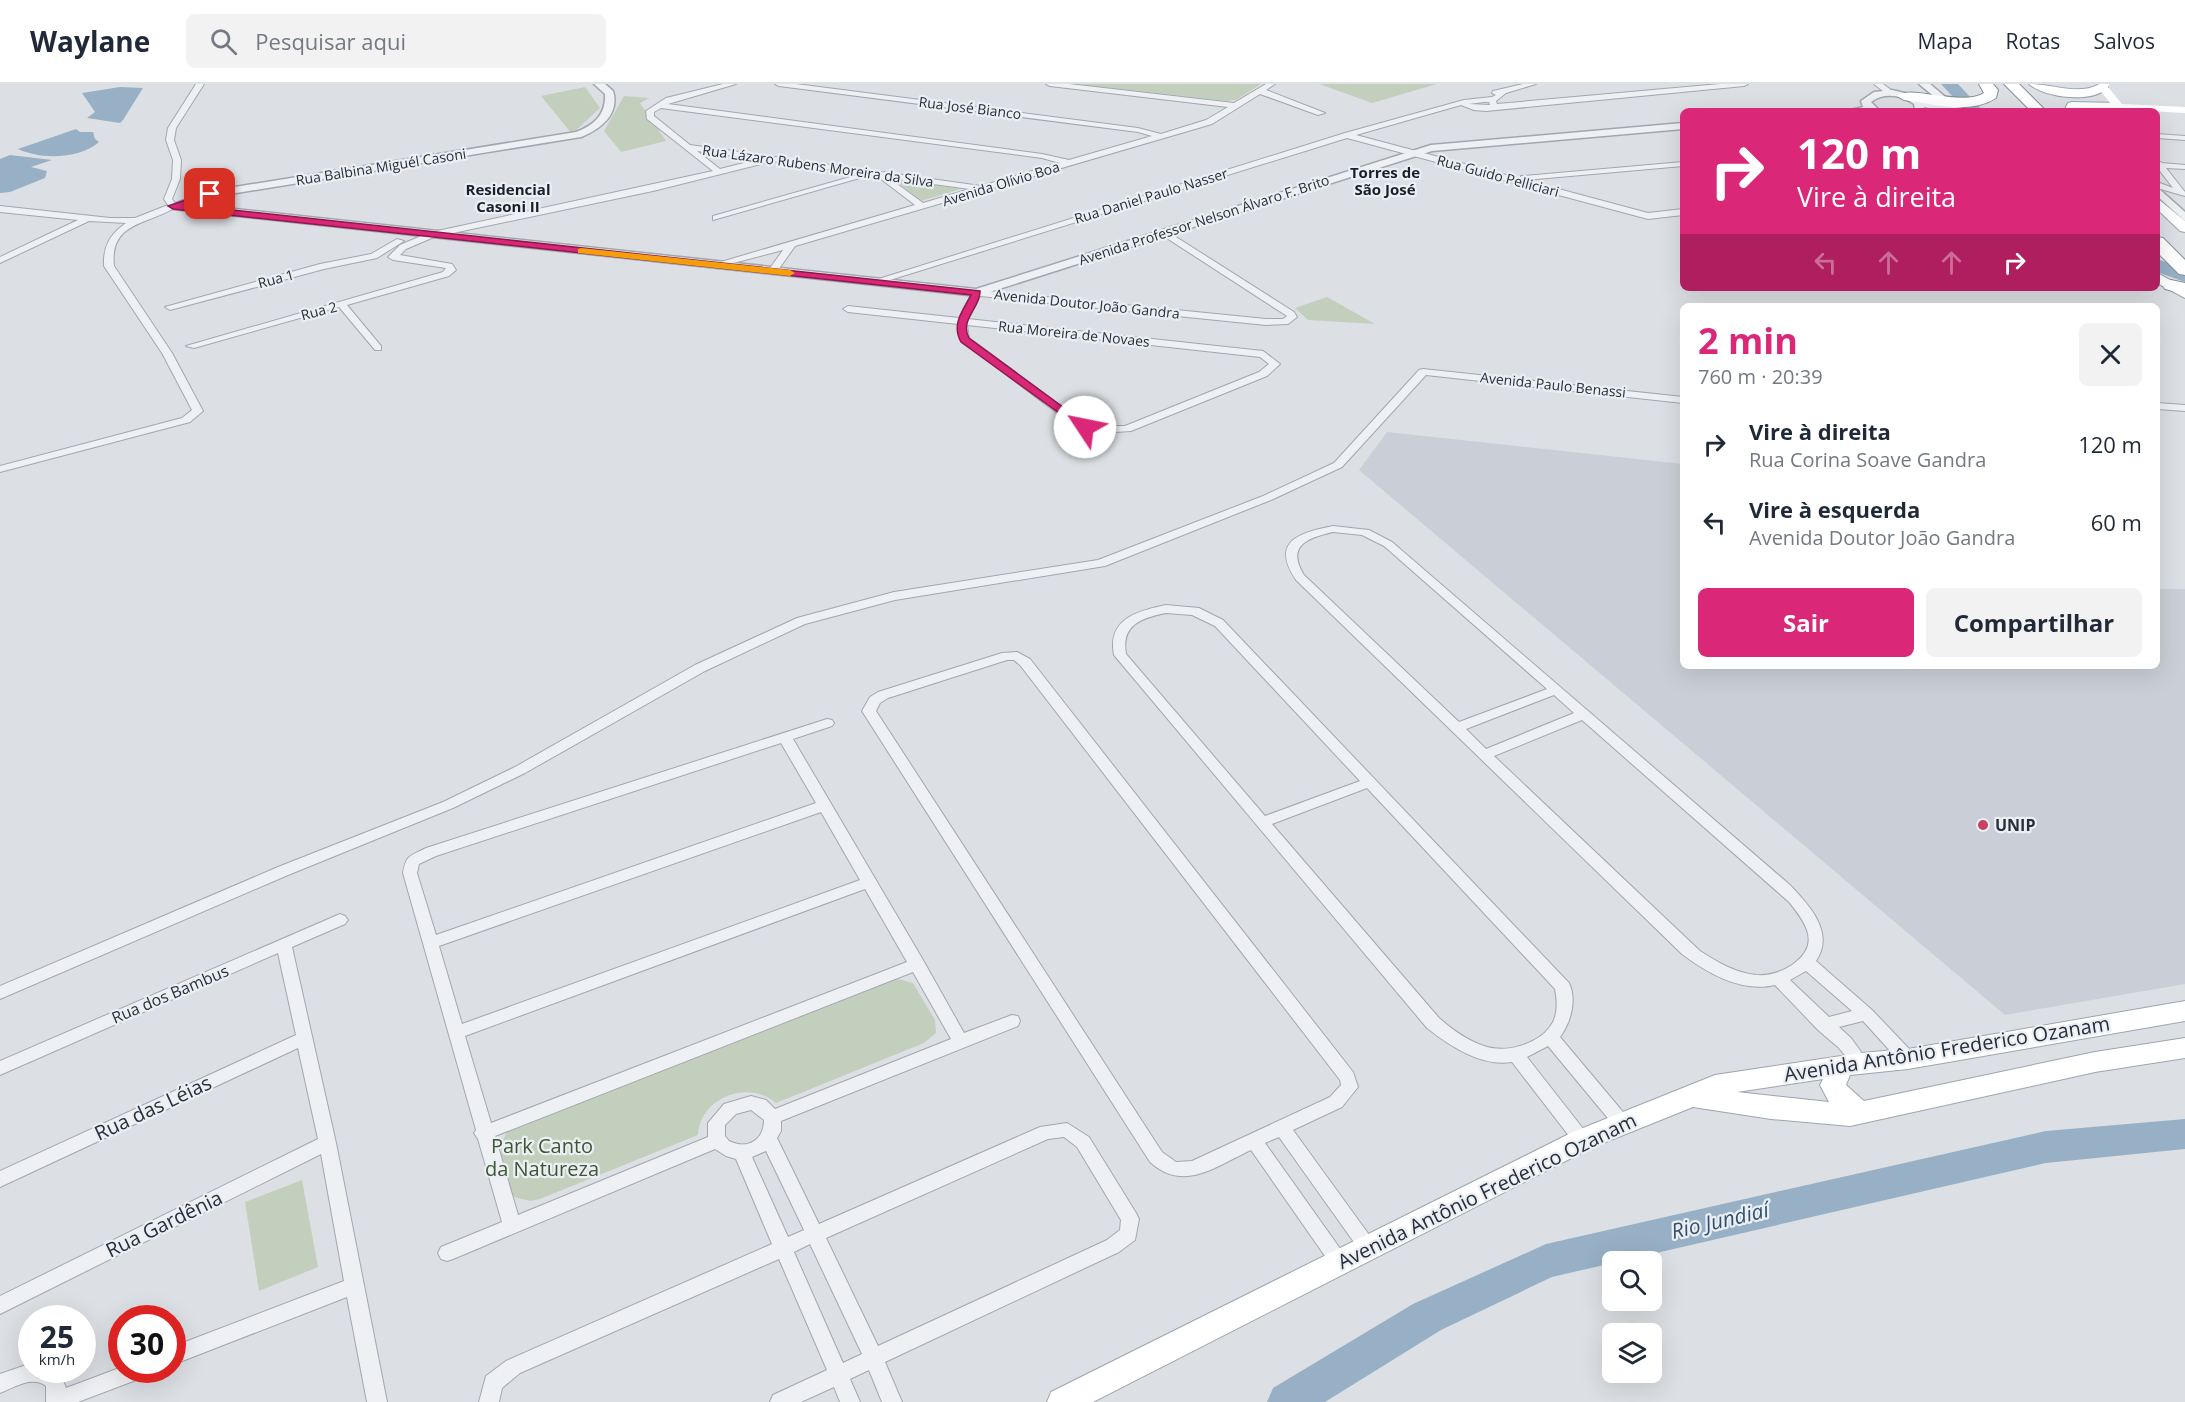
<!DOCTYPE html>
<html lang="pt">
<meta charset="utf-8">
<style>
body{margin:0;font-family:"Open Sans",sans-serif;background:#f2f2f3;color:#1f2937;height:100vh;display:flex;flex-direction:column;font-size:22px;white-space:nowrap}
*{box-sizing:border-box;margin:0}
p{font-size:20px;color:#747a83}
.icon{flex:none;width:33px;height:33px;fill:none;stroke:currentColor;stroke-width:2;stroke-linecap:round;stroke-linejoin:round}
.map{position:relative;flex:1;overflow:hidden}
.details{position:absolute;left:1680px;top:219px;width:480px;height:366px;display:flex;flex-direction:column;background:#fff;border-radius:9px;box-shadow:0 6px 24px #0002}
.details>*{flex:none}
.guide{position:absolute;left:1680px;top:24px;width:480px;height:183px;border-radius:9px;box-shadow:0 6px 24px #0002;background:#db2777;color:#fff;overflow:hidden}
.controls{position:absolute;left:1602px;top:1167px;display:grid;gap:12px}
.controls a{display:grid;place-items:center;width:60px;height:60px;border-radius:9px;background:#fff;box-shadow:0 6px 24px #0002;font-size:30px}
.speed{position:absolute;left:18px;top:1221px;display:flex;gap:12px;font-size:30px;font-weight:700;text-align:center}
.speed>*{display:grid;place-content:center;width:78px;height:78px;border-radius:50%;background:#fff;box-shadow:0 6px 24px #0002;line-height:1}
.speed small{font-size:15px;font-weight:400}
.speed .limit{border:9px solid #d22;background:#fff;color:#111}
.pin{position:absolute;display:grid;place-items:center;width:51px;height:51px;color:#fff;margin:-26px;border-radius:12px;box-shadow:0 3px 9px #0006}
.me{position:absolute;width:66px;margin:-33px;rotate:304deg;stroke-linejoin:round;filter:drop-shadow(0 0 4px #0008)}
.turn{display:flex;align-items:center;gap:21px;height:126px;padding:0 18px;font-size:27px}
.turn .icon{width:78px;height:78px;stroke-width:2.5}
.turn b{display:block;font-size:42px;line-height:51px}
.lanes{display:flex;align-items:center;height:57px;padding:0 18px;background:#0003;justify-content:center;gap:30px;direction:ltr}
.lanes .off{opacity:.35}
.round{display:grid;place-items:center;flex:none;width:63px;height:63px;border-radius:9px;background:#f2f2f3}
.overview{display:flex;align-items:center;justify-content:space-between;height:102px;padding:0 18px}
h1{font-size:36px;font-weight:700;line-height:45px;color:#db2777}
.action{display:flex;gap:12px;margin-top:auto;padding:12px 18px}
.action a{flex:1;height:69px;border-radius:9px;background:#db2777;color:#fff;font-size:24px;font-weight:700;line-height:69px;text-align:center}
.action a+a{background:#f2f2f3;color:#1f2937}
ul{padding:0;list-style:none}
li{display:flex;align-items:center;gap:18px;height:78px;padding:0 18px}
li div{flex:1}
li b{display:block;font-size:22px}
li em{font-style:normal}
header{display:flex;align-items:center;gap:36px;box-sizing:border-box;height:84px;padding:0 30px;background:#fff;border-bottom:2px solid #e0e1e3}
header strong{font-size:28px}
nav{display:flex;gap:33px;margin-inline-start:auto;font-size:21px}
.search{width:420px;height:54px;background:#f2f2f3;display:flex;align-items:center;gap:15px;box-sizing:border-box;padding:0 21px;border-radius:9px;color:#747a83;font-size:22px}
.map>svg:first-child{display:block}
.built{fill:#cacfd7}
.green{fill:#c3cfbd}
.water{fill:#97b0c5}
.lines{fill:none;stroke-linecap:round;stroke-linejoin:round}
.river{fill:#97b0c5;fill-rule:evenodd}
.minor-casing{stroke:#a2a7af;stroke-width:2}
.tertiary-casing{stroke:#a2a7af;stroke-width:3}
.primary-casing{stroke:#9ba5b1;stroke-width:2}
.motorway-casing{stroke:#848f9b;stroke-width:2}
.minor{fill:#eef0f4;fill-rule:evenodd}
.tertiary{fill:#eef0f4;fill-rule:evenodd}
.secondary{fill:#fff;fill-rule:evenodd}
.primary{fill:#fff;fill-rule:evenodd}
.motorway{fill:#fff;fill-rule:evenodd}
.route{fill:#db2777;stroke:#8e194d;stroke-width:1.5}
.slow{fill:#f59e0b}
.poi-dot{fill:#c84360;stroke:#ebeff3;stroke-width:2}
.labels{text-anchor:middle;stroke-width:4.5;stroke-linejoin:round;paint-order:stroke}
.far-street-label{font-size:14px;fill:#262f3b;stroke:#ebeff3}
.far-neighbourhood-label{font-size:15px;font-weight:bold;fill:#19202b;stroke:#ebeff3}
.poi-label{font-size:16px;font-weight:bold;fill:#262f3b;stroke:#ebeff3;text-anchor:start}
.street-label{font-size:16px;fill:#262f3b;stroke:#ebeff3}
.near-street-label{font-size:20px;fill:#262f3b;stroke:#ebeff3}
.near-park-label{font-size:20px;fill:#3d5634;stroke:#ebeff3}
.near-water-label{font-size:21px;font-style:italic;fill:#32506d;stroke:#ebeff3}
</style>
<header>
<strong>Waylane</strong>
<div class="search"><svg class="icon" aria-label="search" viewBox="0 0 24 24"><circle cx="10" cy="10" r="6"/><path d="M15 15l6 6"/></svg>Pesquisar aqui</div>
<nav><a>Mapa</a><a>Rotas</a><a>Salvos</a></nav>
</header>
<div class="map">
<svg width="2185" height="1318" viewBox="0 0 2185 1318">
<rect width="100%" height="100%" fill="#dce0e5"/>
<polygon class="built" points="1387,348 1683,380 1683,582 2157,582 2157,505 2185,505 2185,900 2005,931 1359,386"/>
<g class="green">
<polygon points="1076,0 1261,0 1236,16 1227,17"/>
<polygon points="1319,0 1437,0 1372,19"/>
<polygon points="585,3 600,24 572,50 541,12"/>
<polygon points="624,12 649,14 640,19 666,57 621,68 604,47"/>
<polygon points="892,94 961,105 921,117"/>
<polygon points="1327,213 1375,240 1308,236 1295,224"/>
<path d="M898,895l15,4 22,37 1,13 -12,10 -148,60c-27,-24 -76,-6 -78,32l-158,64 -10,2 -16,-4c-10,-19 -21,-50 -5,-67z"/>
<polygon points="302,1096 318,1183 259,1207 245,1118"/>
</g>
<g class="water">
<polygon points="120,3 143,4 123,36 120,39 87,34 95,28 82,9"/>
<path d="M76,45l4,3h13l2,7 4,3c-19,17 -58,18 -81,7z"/>
<polygon points="10,71 52,76 31,83 47,87 45,94 10,108 0,109 0,75"/>
</g>
<g class="lines">
<g class="river">
<polygon points="1941,0 1958,0 1983,27 1966,27"/>
<polygon points="2157,175 2185,185 2185,198 2157,188"/>
<polygon points="2185,1035 2185,1065 2046,1079 1552,1193 1441,1246 1325,1318 1267,1318 1273,1304 1413,1220 1546,1160 2046,1047"/>
</g>
<defs>
<g id="minor">
<path d="M196,0h8l-28,44 -2,12 7,20 -1,19 -8,20 5,7c-26,19 -68,14 -63,60l58,87 31,58 -13,11 -190,50v-6l182,-48 10,-8 -30,-57 -58,-87c-1,-20 6,-32 22,-43l-37,-2 -89,42v-6l78,-37 -78,-8v-6l110,12h25l33,-13 -4,-6 8,-20 1,-19 -7,-20 2,-12z"/>
<path d="M723,0h13l-68,20 374,50 27,6 83,-24 -14,-4 -359,-46 -4,-2h21l342,44 23,6 45,-14 22,-13 -178,-21 -4,-2h23l165,19 32,-19h9l-9,6 59,23 -7,2 -58,-21 -48,30 -417,122 -19,27 -8,-2 15,-21 -69,18v-4l201,-59 -38,-29 -7,-1 -157,45v-4l148,-42 -88,-13 -120,30 -219,46 -28,12 -6,6 52,9 4,6 -7,6 -102,29 34,41v4h-6l-36,-43 -145,41 -8,-2 257,-74 3,-4 -53,-8 -5,-3 12,-12 28,-12 285,-62 -66,-52 -1,-8 20,-13zM661,24l381,50 18,5 -79,23 -291,-41 -36,-29v-4zM697,67l63,8 -40,10zM889,94l81,11 -47,14z"/>
<path d="M1523,0h13l-30,9 -10,8 1,3 223,-20h28l-4,2 -258,25 -12,-1 -13,-5 -105,30 165,44v-3h3l159,-14v4l-158,14 123,33 35,-4v6l-35,4 -301,-81 -470,146 -8,-2 476,-149 119,-33 28,-3 4,-2 -4,-2 1,-2zM1484,18h5l1,3 -21,-1z"/>
<polygon points="1874,0 1883,0 1895,9 1888,11"/>
<polygon points="2157,50 2185,52 2185,56 2157,54"/>
<polygon points="2157,76 2162,79 2185,81 2185,85 2166,84 2185,108 2185,112 2157,104 2157,98 2173,104 2157,83"/>
<path d="M1165,146l129,82 3,5 -9,7 -22,1 -286,-29 -12,23 295,32 17,13 -13,12 -136,55 -32,2 -30,-11 -107,-81 -4,-8v-9l-110,-12 -5,-3 5,-3 111,12 13,-25 5,-3 289,29h17l4,-3 -125,-81 -1,-2zM967,241l293,32 9,7 -10,8 -134,54h-26l-22,-8 -108,-80z"/>
<polygon points="397,155 404,157 377,174 324,185 170,226 165,223 320,180 371,170"/>
<polygon points="1423,285 1683,313 1683,319 1426,291 1342,383 1271,416 1105,482 895,516 805,540 705,587 525,689 453,724 288,791 0,915 0,902 278,783 443,718 515,683 695,581 797,534 894,508 1098,476 1263,412 1334,379 1419,286"/>
<polygon points="2157,319 2185,321 2185,327 2157,325"/>
<path d="M1333,442l36,4 23,12 398,343c20,21 45,48 26,76l56,49 42,44 2,5 -2,5 -6,2 -6,-2 -39,-43 -24,6 12,11 18,25 -2,5 -6,2 -6,-2 -16,-20 -21,-18 -43,-45c-33,8 -68,-12 -93,-31l-386,-374c-26,-39 3,-47 37,-54zM1333,448l29,3 22,11 163,143 -88,33 -155,-147c-18,-29 3,-37 29,-43zM1554,611l20,18 -88,36 -20,-20zM1582,636l207,182c18,22 32,43 3,63 -11,7 -23,11 -36,10 -20,-2 -39,-13 -56,-24l-206,-195zM1806,887l46,40 -23,6 -39,-37z"/>
<path d="M1166,521l33,3 24,12 346,363c8,17 2,39 -9,54l68,81 3,5 -3,5 -6,2 -6,-2 -68,-82 -21,11 61,78 3,5 -3,5 -6,2 -6,-2 -64,-83c-31,5 -62,-16 -85,-34l-313,-373c-7,-36 23,-44 52,-50zM1166,529l26,2 23,11 145,155 -95,35 -139,-162c-5,-29 15,-36 40,-41zM1367,704l188,201c2,10 3,23 -2,33 -11,21 -44,31 -66,25 -18,-5 -34,-17 -48,-29l-167,-194z"/>
<path d="M1017,568l13,7 323,413 5,15 -16,20 -49,23 82,113 3,6 -3,6 -6,2 -6,-2 -84,-118 -14,6 81,114 3,6 -3,6 -6,2 -6,-2 -83,-119c-35,16 -67,43 -101,12l-288,-451 8,-14 8,-5 124,-39zM1007,576h7l6,5 320,415 1,5 -11,12 -138,64 -16,1 -14,-10 -286,-441 4,-8 8,-5z"/>
<path d="M827,635l5,1 2,3 -2,3 -39,13 130,221 41,73 48,-18 6,1 2,5 -2,5 -237,95v10l-4,7 42,86 221,-97 27,-4 22,14 47,76 3,6 -4,21 -16,12 -234,110 17,40h-20l-13,-32 -19,9 10,23h-20l-6,-15 -33,15h-31l3,-7 54,-25 -48,-111 -259,114 -18,15 -3,14h-20l7,-26 20,-15 266,-117 -36,-85 -10,-3 -11,-7 -262,110 -6,2 -6,-2 -3,-6 3,-6 61,-25 -24,-83 -4,-6 2,-3 -73,-257c3,-18 7,-17 23,-25zM781,659l35,60 -380,132 -19,-62 2,-9 17,-8zM821,728l39,68 -398,144 -23,-78zM865,805l42,73 -416,161 -26,-87zM913,888l38,67 -176,70 -9,-9 -15,-4 -27,8 -16,19v14l-190,78 -23,-79zM751,1026l13,10c0,20 -16,30 -35,21l-4,-5v-11l11,-11zM1064,1053l13,10 44,73 -1,10 -13,10 -229,106 -52,-108 222,-99zM766,1067l38,79 -16,7 -36,-80zM810,1160l52,110 -19,9 -49,-111z"/>
<polygon points="340,830 345,832 348,836 345,840 292,863 336,1059 387,1318 367,1318 347,1213 172,1281 172,1263 344,1197 321,1070 0,1230 0,1212 318,1055 298,964 0,1103 0,1087 296,951 278,869 0,991 0,977"/>
<path d="M29,1280h3v6h23l5,3 6,15 56,-21v3h25l-3,7 -66,25h-32v-16c-14,-11 -33,2 -46,7v-19z"/>
</g>
<g id="tertiary">
<path d="M594,0h11l8,7c7,23 -12,38 -32,46l-369,60 -24,7 788,85 455,-144 252,-22v6l-251,22 -455,145 -804,-87 -5,-3 42,-15 366,-59c18,-7 30,-17 29,-38z"/>
<polygon points="1919,0 1930,0 1950,17 1942,19"/>
<path d="M1892,6l17,4 12,7 60,10h-37l-20,-4 1,4h-10l-1,-7c-13,-9 -30,-12 -43,-2l9,9h-33l16,-4 -2,-6 13,-9z"/>
<polygon points="2157,103 2185,128 2185,137 2157,112"/>
</g>
<g id="primary">
<path d="M2029,0c25,0 48,12 71,0l8,3c-15,17 -63,11 -79,-3z"/>
<polygon points="2072,18 2119,19 2125,23 2119,27 2064,27 2068,19"/>
<polygon points="2157,114 2185,137 2185,148 2180,147 2157,125"/>
<polygon points="2157,189 2185,204 2185,214 2157,199"/>
<path d="M2185,917v20l-277,48 -58,6 -4,10 18,16 231,-49 90,-14v20l-90,14 -245,54 -79,-7 -78,-12 -102,41 -498,254h-46l4,-10 522,-260 142,-57 146,-22 47,-4zM1823,995l-3,6 9,17 -92,-10z"/>
</g>
<g id="motorway">
<path d="M1979,0h14l5,6 -2,8c-27,17 -62,6 -92,2l-7,-4c12,-12 64,11 87,-3z"/>
<polygon points="2004,0 2019,0 2046,27 2031,27"/>
<polygon points="2157,153 2163,154 2185,176 2185,191 2179,190 2157,168"/>
<polygon points="2171,196 2185,199 2185,210 2165,205 2162,201"/>
</g>
</defs>
<use href="#minor" class="minor-casing"/>
<use href="#tertiary" class="tertiary-casing"/>
<use href="#primary" class="primary-casing"/>
<use href="#motorway" class="motorway-casing"/>
<use href="#minor" class="minor"/>
<use href="#tertiary" class="tertiary"/>
<polygon class="secondary" points="2099,0 2109,0 2108,3 2122,20 2185,23 2185,29 2115,25 2097,3"/>
<use href="#primary" class="primary"/>
<use href="#motorway" class="motorway"/>
</g>
<path class="route" d="M210,108l3,4 -27,9 794,86c1,16 -21,29 -11,47l121,89 -9,2 -120,-87c-10,-18 2,-31 10,-47l-798,-86 -5,-3z"/>
<polygon class="slow" points="581,164 790,186 795,189 790,192 578,169 578,165"/>
<circle class="poi-dot" cx="1983" cy="741" r="6"/>
<g class="labels">
<g class="far-street-label">
<text transform="translate(970 24) rotate(7)" y="5">Rua José Bianco</text>
<text transform="translate(818 82) rotate(8)" y="5">Rua Lázaro Rubens Moreira da Silva</text>
<text transform="translate(381 83) rotate(-9)" y="5">Rua Balbina Miguél Casoni</text>
<text transform="translate(1498 92) rotate(15)" y="5">Rua Guido Pelliciari</text>
<text transform="translate(1001 100) rotate(-17)" y="5">Avenida Olívio Boa</text>
<text transform="translate(1151 112) rotate(-17)" y="5">Rua Daniel Paulo Nasser</text>
<text transform="translate(1204 136) rotate(-18)" y="5">Avenida Professor Nelson Álvaro F. Brito</text>
<text transform="translate(276 195) rotate(-15)" y="5">Rua 1</text>
<text transform="translate(1087 220) rotate(6)" y="5">Avenida Doutor João Gandra</text>
<text transform="translate(319 227) rotate(-15)" y="5">Rua 2</text>
<text transform="translate(1074 250) rotate(6)" y="5">Rua Moreira de Novaes</text>
<text transform="translate(1553 301) rotate(6)" y="5">Avenida Paulo Benassi</text>
</g>
<g class="far-neighbourhood-label">
<text x="1385" y="94">Torres de<tspan x="1385" dy="17">São José</tspan></text>
<text x="508" y="111">Residencial<tspan x="508" dy="17">Casoni II</tspan></text>
</g>
<g class="poi-label">
<text x="1995" y="747">UNIP</text>
</g>
<g class="street-label">
<text transform="translate(170 910) rotate(-23)" y="6">Rua dos Bambus</text>
</g>
<g class="near-street-label">
<text transform="translate(1947 965) rotate(-9)" y="7">Avenida Antônio Frederico Ozanam</text>
<text transform="translate(153 1024) rotate(-25)" y="7">Rua das Léias</text>
<text transform="translate(1487 1107) rotate(-26)" y="7">Avenida Antônio Frederico Ozanam</text>
<text transform="translate(164 1140) rotate(-26)" y="7">Rua Gardênia</text>
</g>
<g class="near-park-label">
<text x="542" y="1069">Park Canto<tspan x="542" dy="23">da Natureza</tspan></text>
</g>
<g class="near-water-label">
<text transform="translate(1720 1137) rotate(-13)" y="7">Rio Jundiaí</text>
</g>
</g>
</svg>
<div class="controls">
<a><svg class="icon" aria-label="search" viewBox="0 0 24 24"><circle cx="10" cy="10" r="6"/><path d="M15 15l6 6"/></svg></a>
<a><svg class="icon" aria-label="layers" viewBox="0 0 24 24"><path d="M12 4l9 5-9 5-9-5zM3 14l9 5 9-5"/></svg></a>
</div>
<div class="speed"><div>25<small>km/h</small></div><div class="limit">30</div></div>
<div class="pin" style="left:210px;top:110px;background:#d93025"><svg class="icon" aria-label="arrive" viewBox="0 0 24 24"><path d="M6 21V4h12l-3 4 3 4H6"/></svg></div>
<svg class="me" style="left:1085px;top:343px" viewBox="-20 -20 40 40"><circle r="19" fill="#fff"/><path d="M0-13L10 11 0 6-10 11z" fill="#db2777"/></svg>
<div class="guide">
<div class="turn"><svg class="icon" aria-label="right" viewBox="0 0 24 24"><path d="M7 20v-9h11M14 6l5 5-5 5"/></svg><div><b>120 m</b>Vire à direita</div></div>
<div class="lanes"><svg class="icon off" aria-label="left" viewBox="0 0 24 24"><path d="M17 20v-9H6M10 6l-5 5 5 5"/></svg><svg class="icon off" aria-label="ahead" viewBox="0 0 24 24"><path d="M12 20V5M6 11l6-6 6 6"/></svg><svg class="icon off" aria-label="ahead" viewBox="0 0 24 24"><path d="M12 20V5M6 11l6-6 6 6"/></svg><svg class="icon" aria-label="right" viewBox="0 0 24 24"><path d="M7 20v-9h11M14 6l5 5-5 5"/></svg></div>
</div>
<section class="details">
<div class="overview"><div><h1>2 min</h1><p>760 m · 20:39</p></div><a class="round"><svg class="icon" aria-label="close" viewBox="0 0 24 24"><path d="M6 6l12 12M18 6L6 18"/></svg></a></div>
<ul>
<li><svg class="icon" aria-label="right" viewBox="0 0 24 24"><path d="M7 20v-9h11M14 6l5 5-5 5"/></svg><div><b>Vire à direita</b><p>Rua Corina Soave Gandra</p></div><em>120 m</em></li>
<li><svg class="icon" aria-label="left" viewBox="0 0 24 24"><path d="M17 20v-9H6M10 6l-5 5 5 5"/></svg><div><b>Vire à esquerda</b><p>Avenida Doutor João Gandra</p></div><em>60 m</em></li>
</ul>
<div class="action"><a>Sair</a><a>Compartilhar</a></div>
</section>
</div>
